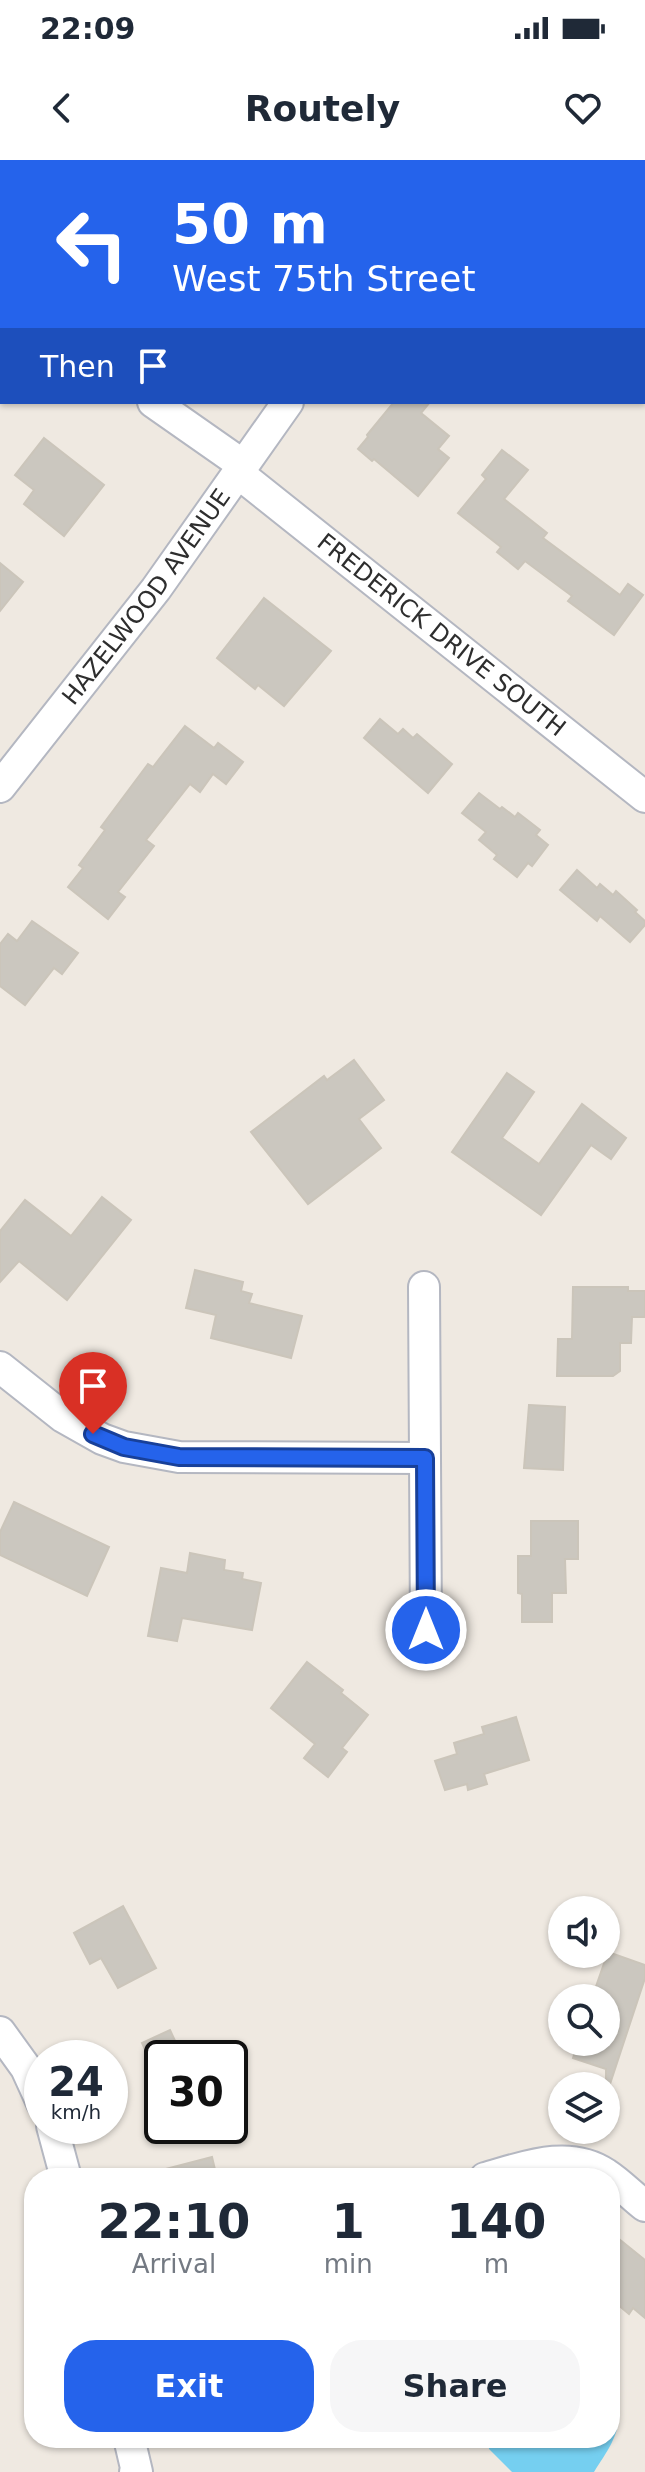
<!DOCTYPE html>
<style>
body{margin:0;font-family:"DejaVu Sans",sans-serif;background:#f6f6f7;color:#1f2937;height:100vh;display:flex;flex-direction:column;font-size:30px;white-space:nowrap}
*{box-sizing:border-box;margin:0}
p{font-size:26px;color:#747a83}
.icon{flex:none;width:44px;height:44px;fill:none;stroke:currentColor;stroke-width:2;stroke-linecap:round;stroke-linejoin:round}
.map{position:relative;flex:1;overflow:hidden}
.details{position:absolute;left:24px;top:2008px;width:596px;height:280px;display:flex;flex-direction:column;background:#fff;border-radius:32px;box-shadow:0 2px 6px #0004}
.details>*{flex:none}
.hud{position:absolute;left:0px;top:0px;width:646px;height:244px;box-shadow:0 2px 6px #0004;background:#2563eb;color:#fff;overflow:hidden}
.controls{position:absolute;left:548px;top:1736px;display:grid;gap:16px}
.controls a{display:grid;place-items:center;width:72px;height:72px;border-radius:50%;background:#fff;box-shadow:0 2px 6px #0004;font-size:40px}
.speed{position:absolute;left:24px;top:1880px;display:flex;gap:16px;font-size:40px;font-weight:700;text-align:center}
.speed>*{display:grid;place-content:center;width:104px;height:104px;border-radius:50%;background:#fff;box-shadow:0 2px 6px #0004;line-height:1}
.speed small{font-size:20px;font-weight:400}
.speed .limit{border:4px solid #111;border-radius:12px;background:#fff;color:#111}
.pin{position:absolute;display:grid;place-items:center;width:68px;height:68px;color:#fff;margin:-82px -34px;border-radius:50% 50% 50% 0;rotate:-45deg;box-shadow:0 0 8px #0007}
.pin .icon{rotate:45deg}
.me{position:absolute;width:88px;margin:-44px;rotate:0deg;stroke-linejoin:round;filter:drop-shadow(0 0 6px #0008)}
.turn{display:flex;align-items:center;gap:28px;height:168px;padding:0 40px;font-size:36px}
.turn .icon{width:104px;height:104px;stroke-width:2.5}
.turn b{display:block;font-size:56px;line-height:68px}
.then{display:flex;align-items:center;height:76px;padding:0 40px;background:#0003;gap:16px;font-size:30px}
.eta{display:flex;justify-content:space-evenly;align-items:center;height:136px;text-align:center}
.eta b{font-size:48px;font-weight:700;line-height:56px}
.action{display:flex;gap:16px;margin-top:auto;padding:16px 40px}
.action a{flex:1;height:92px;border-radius:32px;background:#2563eb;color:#fff;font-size:32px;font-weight:700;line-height:92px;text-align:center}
.action a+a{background:#f6f6f7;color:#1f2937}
.status{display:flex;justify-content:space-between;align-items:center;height:56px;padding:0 40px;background:#fff;direction:ltr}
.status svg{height:22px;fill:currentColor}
header{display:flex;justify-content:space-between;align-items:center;height:104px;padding:0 40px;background:#fff;font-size:36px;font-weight:700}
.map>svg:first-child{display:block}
.water{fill:#75cff0}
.building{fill:#cbc7bf;stroke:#cbc5ba;stroke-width:2}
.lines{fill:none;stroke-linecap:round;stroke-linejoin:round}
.minor-casing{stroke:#b4b7c1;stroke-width:34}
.major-casing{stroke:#c9c9c9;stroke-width:42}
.minor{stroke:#fff;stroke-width:30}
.major{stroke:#f2d163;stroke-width:38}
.route-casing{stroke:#184099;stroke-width:20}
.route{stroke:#2563eb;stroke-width:14}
.labels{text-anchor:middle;stroke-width:6;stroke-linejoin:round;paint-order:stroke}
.street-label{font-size:24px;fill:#2e2e2e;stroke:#fff}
</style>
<div class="status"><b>22:09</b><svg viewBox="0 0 49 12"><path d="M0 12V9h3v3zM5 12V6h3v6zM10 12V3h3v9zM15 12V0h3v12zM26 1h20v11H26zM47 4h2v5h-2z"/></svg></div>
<header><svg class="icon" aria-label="back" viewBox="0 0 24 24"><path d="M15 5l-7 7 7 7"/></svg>Routely<svg class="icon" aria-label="heart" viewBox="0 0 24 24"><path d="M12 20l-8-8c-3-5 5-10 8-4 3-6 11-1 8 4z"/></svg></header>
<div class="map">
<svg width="645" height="2312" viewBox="0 0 645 2312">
<rect width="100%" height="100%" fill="#efe9e1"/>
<path class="water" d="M610,2230c19,33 2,54 -16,82h-82l-23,-23 -1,-11h122z"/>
<g class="building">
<polygon points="394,242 430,242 421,253 449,276 438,289 449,298 418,336 374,299 372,301 358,289 368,277 367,275"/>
<polygon points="44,278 104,325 64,376 24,344 34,330 15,315"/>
<polygon points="502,290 528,310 504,339 547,373 543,378 620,435 628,424 643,435 614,475 568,441 572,436 525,401 518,409 497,392 501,387 458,353 486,319 482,315"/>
<polygon points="0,403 23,422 0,451"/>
<polygon points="264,438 331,491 284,546 258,525 255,529 217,498"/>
<polygon points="380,559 398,574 403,569 413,578 417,574 452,604 428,633 364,578"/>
<polygon points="185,566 214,588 218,583 243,602 226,624 213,614 200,632 190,624 146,680 154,686 118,732 125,737 108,759 68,727 83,708 79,705 105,670 101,667 148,604 153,607"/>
<polygon points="479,633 500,649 502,647 515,657 518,653 540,670 536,675 548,685 532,706 528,703 517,717 494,699 497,695 479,680 486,672 462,653"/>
<polygon points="577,710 597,728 600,724 613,735 616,731 637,750 635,752 645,761 645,765 630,782 600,756 597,761 560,730"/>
<polygon points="32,761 78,793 62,814 54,808 25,845 0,826 0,784 8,774 17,781"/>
<polygon points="354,900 384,940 359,959 381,988 308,1044 251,972 324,916 327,920"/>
<polygon points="507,913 534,932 502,978 539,1004 582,944 626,978 611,999 591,985 541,1055 452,992"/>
<polygon points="102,1037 131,1060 67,1140 19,1101 0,1122 0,1071 25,1040 71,1076"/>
<polygon points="195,1110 243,1122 241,1131 252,1134 249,1143 302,1156 291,1198 211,1178 216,1155 186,1148"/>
<polygon points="573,1127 628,1127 628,1131 645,1131 645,1157 632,1157 631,1183 620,1183 620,1211 613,1216 557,1216 558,1179 572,1179"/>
<polygon points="529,1245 565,1247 563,1310 524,1308"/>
<polygon points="14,1342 109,1387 87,1436 0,1395 0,1372"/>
<polygon points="531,1361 578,1361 578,1399 565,1399 566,1433 552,1433 552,1462 522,1462 522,1434 518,1433 518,1396 531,1396"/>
<polygon points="190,1393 225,1400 224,1410 243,1413 242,1419 261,1423 252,1470 182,1458 177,1481 148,1476 161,1408 187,1413"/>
<polygon points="307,1502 343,1530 341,1533 368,1555 342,1588 347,1592 328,1617 304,1598 315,1584 271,1548"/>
<polygon points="516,1557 529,1600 484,1614 487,1624 468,1630 467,1624 445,1630 435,1601 457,1594 454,1583 484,1574 482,1567"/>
<polygon points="123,1746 156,1808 118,1828 101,1798 90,1804 74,1773"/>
<polygon points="608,1792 645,1805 645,1818 610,1924 606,1924 606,1909 573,1898 578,1882 606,1882 606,1838 592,1838"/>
<polygon points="170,1870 183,1898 149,1898 142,1883"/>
<polygon points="212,1997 217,2018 159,2018 158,2011"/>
<polygon points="619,2079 645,2100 645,2158 633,2148 629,2154 610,2138 610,2089"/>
</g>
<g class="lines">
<defs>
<g id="minor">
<polyline points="456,2 458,0"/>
<polyline points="0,135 2,137"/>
<polyline points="153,242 243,305"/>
<path id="s1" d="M238,313l407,324"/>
<path id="s2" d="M0,627l156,-198 132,-187"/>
<polyline points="424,1127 426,1470"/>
<polyline points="0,1207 63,1257 102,1279 124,1287 179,1297 425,1298"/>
<polyline points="0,1872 26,1908 42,1943"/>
<polyline points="52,1966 66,2018"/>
<path d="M485,2018c39,-11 84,-29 121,-4 14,9 26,22 39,32"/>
<polyline points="129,2278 137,2312 135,2312"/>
</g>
<g id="major">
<polyline points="603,0 606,2"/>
<polyline points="644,29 645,30"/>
</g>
</defs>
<use href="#minor" class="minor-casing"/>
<use href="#major" class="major-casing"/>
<use href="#minor" class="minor"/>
<use href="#major" class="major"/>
</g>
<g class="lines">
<defs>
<polyline id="route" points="93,1274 124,1287 179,1297 425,1298 426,1470"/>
</defs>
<use href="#route" class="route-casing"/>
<use href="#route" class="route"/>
</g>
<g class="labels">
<g class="street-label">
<text dy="8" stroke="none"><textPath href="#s2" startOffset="240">HAZELWOOD AVENUE</textPath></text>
<text dy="8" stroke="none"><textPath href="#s1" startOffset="260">FREDERICK DRIVE SOUTH</textPath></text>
</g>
</g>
</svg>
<div class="controls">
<a><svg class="icon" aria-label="sound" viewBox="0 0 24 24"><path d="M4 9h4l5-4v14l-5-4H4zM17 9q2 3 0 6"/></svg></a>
<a><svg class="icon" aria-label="search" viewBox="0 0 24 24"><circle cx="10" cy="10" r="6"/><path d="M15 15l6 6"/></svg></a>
<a><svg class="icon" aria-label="layers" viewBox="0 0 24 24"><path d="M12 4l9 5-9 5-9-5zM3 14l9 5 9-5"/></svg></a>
</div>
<div class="speed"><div>24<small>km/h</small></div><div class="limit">30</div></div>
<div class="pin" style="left:93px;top:1274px;background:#d93025"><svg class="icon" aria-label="arrive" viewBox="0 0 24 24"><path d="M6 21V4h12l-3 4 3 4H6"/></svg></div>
<svg class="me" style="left:426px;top:1470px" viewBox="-20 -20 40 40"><circle r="17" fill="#2563eb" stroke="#fff" stroke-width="3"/><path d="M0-11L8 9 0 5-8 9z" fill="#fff"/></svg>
<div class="hud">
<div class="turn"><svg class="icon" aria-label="left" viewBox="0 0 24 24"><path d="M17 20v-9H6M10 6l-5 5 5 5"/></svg><div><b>50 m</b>West 75th Street</div></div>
<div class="then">Then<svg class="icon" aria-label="arrive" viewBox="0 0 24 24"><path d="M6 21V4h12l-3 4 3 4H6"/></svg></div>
</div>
<section class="details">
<div class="eta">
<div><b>22:10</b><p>Arrival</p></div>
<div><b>1</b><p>min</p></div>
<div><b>140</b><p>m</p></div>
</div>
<div class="action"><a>Exit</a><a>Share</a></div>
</section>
</div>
